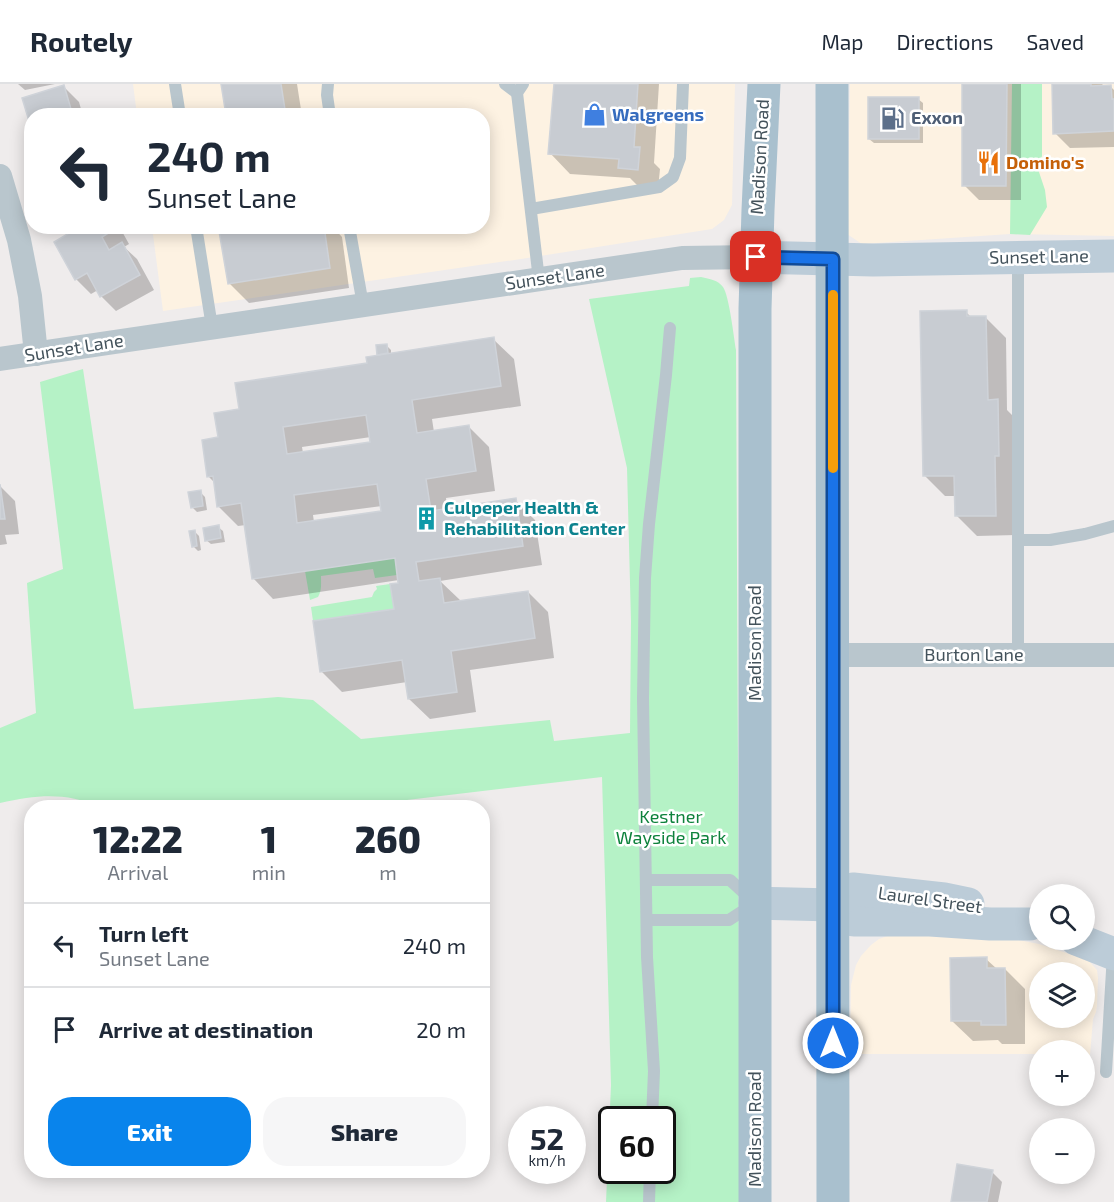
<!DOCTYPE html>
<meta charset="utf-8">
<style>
body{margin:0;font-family:"Exo 2",sans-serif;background:#f6f6f7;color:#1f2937;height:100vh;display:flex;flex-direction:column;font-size:22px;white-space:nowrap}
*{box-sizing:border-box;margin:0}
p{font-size:20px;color:#747a83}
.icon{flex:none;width:33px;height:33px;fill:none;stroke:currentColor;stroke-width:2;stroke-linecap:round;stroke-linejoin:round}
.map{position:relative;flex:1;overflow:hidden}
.side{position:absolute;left:24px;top:716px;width:466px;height:378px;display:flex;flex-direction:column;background:#fff;border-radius:24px;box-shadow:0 3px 15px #0003}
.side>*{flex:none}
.hud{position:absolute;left:24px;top:24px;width:466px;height:126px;border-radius:24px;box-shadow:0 3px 15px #0003;background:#fff;color:#1f2937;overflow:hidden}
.tools{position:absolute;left:1029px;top:800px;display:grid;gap:12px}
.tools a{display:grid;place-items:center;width:66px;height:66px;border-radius:50%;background:#fff;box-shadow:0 3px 15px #0003;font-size:30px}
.speed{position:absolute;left:508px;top:1022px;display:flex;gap:12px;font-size:30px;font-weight:700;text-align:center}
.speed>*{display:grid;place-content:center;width:78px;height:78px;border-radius:50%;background:#fff;box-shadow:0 3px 15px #0003;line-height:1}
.speed small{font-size:15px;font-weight:400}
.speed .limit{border:3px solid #111;border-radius:9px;background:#fff;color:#111}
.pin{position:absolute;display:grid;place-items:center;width:51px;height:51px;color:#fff;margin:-26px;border-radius:12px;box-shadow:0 3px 9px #0006}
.me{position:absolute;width:66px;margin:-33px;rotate:0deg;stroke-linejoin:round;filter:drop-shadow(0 0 4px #0008)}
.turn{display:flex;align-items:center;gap:21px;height:126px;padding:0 24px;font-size:27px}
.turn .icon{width:78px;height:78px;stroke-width:2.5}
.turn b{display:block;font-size:42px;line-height:51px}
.eta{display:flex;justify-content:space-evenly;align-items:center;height:102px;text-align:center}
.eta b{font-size:36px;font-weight:800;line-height:42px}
.cta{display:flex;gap:12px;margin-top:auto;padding:12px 24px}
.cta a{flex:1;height:69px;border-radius:24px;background:#0984ec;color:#fff;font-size:24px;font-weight:800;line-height:69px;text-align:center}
.cta a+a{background:#f6f6f7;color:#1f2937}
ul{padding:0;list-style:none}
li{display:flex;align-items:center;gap:18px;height:84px;padding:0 24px;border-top:2px solid #e0e1e3}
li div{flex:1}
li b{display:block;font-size:22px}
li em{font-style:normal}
header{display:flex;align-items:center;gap:36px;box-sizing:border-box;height:84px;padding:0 30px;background:#fff;border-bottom:2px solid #e0e1e3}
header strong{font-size:28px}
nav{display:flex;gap:33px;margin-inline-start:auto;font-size:21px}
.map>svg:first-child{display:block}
.commercial{fill:#fdf2e2;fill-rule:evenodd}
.green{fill:#b5f2c6;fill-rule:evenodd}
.shadow{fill:#0003;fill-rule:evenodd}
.building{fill:#c8ccd2;stroke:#cfd3d9;stroke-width:1.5;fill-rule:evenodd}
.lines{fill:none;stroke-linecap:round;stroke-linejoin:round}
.lane{stroke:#b9c6cd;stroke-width:12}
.street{stroke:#b9c6cd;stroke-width:24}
.secondary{stroke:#bcccd8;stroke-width:33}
.primary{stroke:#a9c0ce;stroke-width:33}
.route-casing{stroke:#114b97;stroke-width:15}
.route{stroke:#1a73e8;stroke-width:10}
.slow{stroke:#f59e0b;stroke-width:10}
.labels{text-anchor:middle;stroke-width:5;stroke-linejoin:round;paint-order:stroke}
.shop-label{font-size:18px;font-weight:bold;fill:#366cbe;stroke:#fff;text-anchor:start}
.service-label{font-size:18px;font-weight:bold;fill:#4e5e75;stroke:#fff;text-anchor:start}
.street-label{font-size:18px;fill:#43525b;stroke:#fff}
.food-label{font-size:18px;font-weight:bold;fill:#c56008;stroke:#fff;text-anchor:start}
.culture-label{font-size:18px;font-weight:bold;fill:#0d838f;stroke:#fff;text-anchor:start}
.park-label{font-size:18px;fill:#0e823c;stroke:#fff}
</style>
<header>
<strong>Routely</strong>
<nav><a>Map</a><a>Directions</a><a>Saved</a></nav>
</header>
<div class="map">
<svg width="1114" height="1118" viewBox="0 0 1114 1118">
<rect width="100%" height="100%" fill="#efecec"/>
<g class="commercial">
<polygon points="133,0 735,0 732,121 724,136 712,145 521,175 163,227 152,143 483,142 483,32 137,31"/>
<polygon points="850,0 1114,0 1114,152 1010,150 862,160 847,150"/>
<path d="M893,850h96l50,10 49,16 9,10 1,8 -1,28 -1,6 -3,7 -3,36 -5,-1 -1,-4h-44l-1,4h-189l1,-69 5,-20 5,-9 10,-11 8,-6zM1040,888h44v45h-44z"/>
</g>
<g class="green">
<polygon points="1012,0 1042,0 1042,72 1038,85 1045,106 1047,123 1030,151 1010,150"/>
<path d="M701,193c9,2 17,3 22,10 6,8 11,51 13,63l4,852h-134l5,-117 -9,-308 -254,30h-247c-37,-15 -63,-12 -101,-4v-75l36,-15 -9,-130 36,-14 -23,-187 43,-13 51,340 144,-12 35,3 48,39 189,-19 4,21 76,-8 1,-112 -4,-153 -38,-169 100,-13 1,-8zM612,1035h51v51h-51z"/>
<path d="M395,474l2,17 -22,3 -2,-9 -52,7c0,8 1,14 -3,21l-8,3 -5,-29z"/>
<polygon points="390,500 394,525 313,537 311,523 372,513 374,508 377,505 376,502"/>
</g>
<g class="shadow">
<polygon points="18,0 55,0 25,6"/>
<polygon points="222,0 297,0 302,32 216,32 227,27"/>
<polygon points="555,0 659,0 654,79 660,85 658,105 640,104 630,94 570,90 550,69"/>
<polygon points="964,0 1021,0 1021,116 979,116 964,101"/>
<polygon points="1053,0 1102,0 1105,3 1111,3 1114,6 1114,63 1070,64 1055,49"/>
<polygon points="63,2 79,18 83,32 32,32 23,15"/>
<polygon points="918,15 923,19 923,59 874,59 869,55"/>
<polygon points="70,142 119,142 129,160 124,163 137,175 154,206 116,227 101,212 98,206 91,210 76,195 73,149"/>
<polygon points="257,142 332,142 342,153 349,204 249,219 229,199"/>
<polygon points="966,228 972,234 986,234 1006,254 1007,326 1018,337 1016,451 977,452 957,432 956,412 945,412 925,392"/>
<path d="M493,255l21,20 7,47 -89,13 2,13 35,-5 20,20 6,44 -49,7 1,12 68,-10 20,20 7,45 -102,16 20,19v2l68,-10 20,20 6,46 -84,12 6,42 -46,7 -21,-20 -2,-17 -65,10 -20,-20 73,-62 5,-26 -1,-4 -126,19 -20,-21 -7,-53 -8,1 -20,-20 -3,-23 -7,-7 12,-37 21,-28 127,-46 11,-9 -1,-9 8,-2 5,5v4zM371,353l1,7 -69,9 -1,-6zM382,422l1,7 -69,9 -1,-7z"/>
<polygon points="0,402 15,417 19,450 5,451 7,460 0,461"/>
<polygon points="200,408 205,413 207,426 197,428 192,423"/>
<polygon points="218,443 223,447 225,458 211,460 206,456"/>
<polygon points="194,447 199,452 201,466 198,467 193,462"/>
<polygon points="986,875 997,885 1005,885 1025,905 1025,960 1002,960 998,956 973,957 952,937"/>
<polygon points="992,1088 1002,1098 998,1118 952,1118"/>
</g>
<g class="building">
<polygon points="221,0 281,0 286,32 215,32 214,27 225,25"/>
<polygon points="554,0 638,0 634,63 640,63 638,86 618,84 619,75 548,70"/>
<polygon points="962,0 1007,0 1006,102 962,102"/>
<polygon points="1052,0 1091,0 1091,2 1111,1 1112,15 1114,15 1114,47 1053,50"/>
<polygon points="64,1 73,32 32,32 32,47 22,14"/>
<rect x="868" y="13" width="51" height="42"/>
<polygon points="68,142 114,142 115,145 102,153 109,166 122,158 140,191 100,213 87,189 75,196 54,158 71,148"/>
<polygon points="247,142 324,142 330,184 228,200 219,147"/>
<polygon points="967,226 967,232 986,232 988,316 998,315 999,372 995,372 996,432 955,432 954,392 923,392 920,227"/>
<path d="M494,253l7,49 -89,14 5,33 52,-8 7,46 -50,8 5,32 85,-13 7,48 -107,16 3,19 21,-3 4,25 84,-12 7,47 -84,13 6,41 -49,7 -6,-39 -82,12 -7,-51 81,-12 -4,-25 8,-1 -3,-25 -143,21 -11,-76 -24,4 -4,-31 -6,1 -5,-37 16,-3 -4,-24 25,-4 -4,-26 132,-20 -1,-6zM366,331l4,27 -83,12 -4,-27zM377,400l4,27 -84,12 -3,-28z"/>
<polygon points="387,260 388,269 377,271 376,261"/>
<polygon points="0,400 5,435 0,435"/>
<polygon points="201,406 203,422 191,424 188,408"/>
<polygon points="219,441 221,454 205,457 203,444"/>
<polygon points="195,446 197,462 192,463 189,447"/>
<polygon points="987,873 987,884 1005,884 1006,941 981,941 981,937 951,937 950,874"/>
<polygon points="957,1080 993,1086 987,1118 951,1118"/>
</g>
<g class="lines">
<g class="lane">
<polyline points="175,0 180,32"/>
<polyline points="328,0 327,11 330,32"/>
<polyline points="505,0 517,9"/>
<polyline points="523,0 517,9 539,196"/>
<polyline points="531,125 659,103 673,93 680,74 683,0"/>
<polyline points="196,142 212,243"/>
<polyline points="349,142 363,221"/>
<polyline points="1018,174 1018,571"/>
<polyline points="1018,456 1050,456 1085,450 1114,442"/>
<polyline points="646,796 730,796 755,819 729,836 647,836"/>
<polyline points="1106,988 1113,870"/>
<polyline points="652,1035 654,987 647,873 643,614 645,494 649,440 666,291 670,244"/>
<polyline points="649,1118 650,1086"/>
</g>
<g class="street">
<polyline points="0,92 19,156 30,212 36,270"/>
<polyline points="0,275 682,174 756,173"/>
<polyline points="833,571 1114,571"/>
</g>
<g class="secondary">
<polyline points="756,173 873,176 1114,172"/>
<polyline points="755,819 833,821 854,836 930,836 990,840 1030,840"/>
<polyline points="833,821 853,805 944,815 968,820"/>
<polyline points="1076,855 1114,870"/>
</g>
<g class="primary">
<polyline points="832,0 833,1118"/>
<polyline points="755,1118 755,225 758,126 764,0"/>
</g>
</g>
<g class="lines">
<defs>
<polyline id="route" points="756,173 833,175 833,959"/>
</defs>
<use href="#route" class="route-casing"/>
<use href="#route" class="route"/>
<polyline class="slow" points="833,211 833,384"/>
</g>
<defs>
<symbol id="shop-bare" viewBox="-9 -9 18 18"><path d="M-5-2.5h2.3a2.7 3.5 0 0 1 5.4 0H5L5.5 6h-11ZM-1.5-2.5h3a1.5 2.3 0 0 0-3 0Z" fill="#3f7fe0" stroke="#fff" stroke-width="2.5" paint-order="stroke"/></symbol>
<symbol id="fuel-bare" viewBox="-9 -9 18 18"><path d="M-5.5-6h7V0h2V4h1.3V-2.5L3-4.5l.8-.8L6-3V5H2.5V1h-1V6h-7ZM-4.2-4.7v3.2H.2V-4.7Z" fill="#5c6f8a" stroke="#fff" stroke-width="2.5" paint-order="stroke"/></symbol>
<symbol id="restaurant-bare" viewBox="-9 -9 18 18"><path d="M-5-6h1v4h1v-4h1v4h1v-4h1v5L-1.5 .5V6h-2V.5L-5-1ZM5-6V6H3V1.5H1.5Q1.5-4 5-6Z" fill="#e8710a" stroke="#fff" stroke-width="2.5" paint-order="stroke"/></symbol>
<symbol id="building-bare" viewBox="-9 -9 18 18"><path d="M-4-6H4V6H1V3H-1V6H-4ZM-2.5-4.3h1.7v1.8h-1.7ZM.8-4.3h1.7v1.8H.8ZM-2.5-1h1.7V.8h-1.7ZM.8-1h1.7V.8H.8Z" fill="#0f9aa8" stroke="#fff" stroke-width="2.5" paint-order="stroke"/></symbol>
</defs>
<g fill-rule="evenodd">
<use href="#shop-bare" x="578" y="14" width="33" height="33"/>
<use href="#fuel-bare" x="876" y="18" width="33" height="33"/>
<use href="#restaurant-bare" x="972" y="62" width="33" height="33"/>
<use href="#building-bare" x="410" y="418" width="33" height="33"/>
</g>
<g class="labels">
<g class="shop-label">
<text x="612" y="37">Walgreens</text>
</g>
<g class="service-label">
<text x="911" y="40">Exxon</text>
</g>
<g class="street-label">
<text transform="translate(760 73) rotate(-87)" y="6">Madison Road</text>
<text transform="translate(1039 173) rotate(-1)" y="6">Sunset Lane</text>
<text transform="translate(555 193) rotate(-8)" y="6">Sunset Lane</text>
<text transform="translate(74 264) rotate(-9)" y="6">Sunset Lane</text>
<text transform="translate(755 559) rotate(-90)" y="6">Madison Road</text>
<text x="974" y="577">Burton Lane</text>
<text transform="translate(930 816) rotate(8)" y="6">Laurel Street</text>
<text transform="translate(755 1045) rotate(-90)" y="6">Madison Road</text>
</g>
<g class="food-label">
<text x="1006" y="85">Domino's</text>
</g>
<g class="culture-label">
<text x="444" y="430">Culpeper Health &amp;<tspan x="444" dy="21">Rehabilitation Center</tspan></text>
</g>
<g class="park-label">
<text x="671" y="739">Kestner<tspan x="671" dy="21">Wayside Park</tspan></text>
</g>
</g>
</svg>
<div class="tools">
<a><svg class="icon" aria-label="search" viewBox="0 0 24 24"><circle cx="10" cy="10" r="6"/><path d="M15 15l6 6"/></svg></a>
<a><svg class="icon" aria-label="layers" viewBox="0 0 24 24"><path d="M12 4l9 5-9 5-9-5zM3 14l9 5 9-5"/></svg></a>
<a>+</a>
<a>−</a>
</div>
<div class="speed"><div>52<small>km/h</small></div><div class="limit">60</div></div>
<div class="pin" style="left:756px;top:173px;background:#d93025"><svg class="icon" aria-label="arrive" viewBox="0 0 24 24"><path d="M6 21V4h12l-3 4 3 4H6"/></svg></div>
<svg class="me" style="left:833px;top:959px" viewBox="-20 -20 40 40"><circle r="17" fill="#1a73e8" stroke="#fff" stroke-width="3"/><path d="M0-11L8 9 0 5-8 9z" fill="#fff"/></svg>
<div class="hud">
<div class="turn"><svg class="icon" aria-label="left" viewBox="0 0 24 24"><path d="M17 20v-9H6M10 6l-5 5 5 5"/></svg><div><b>240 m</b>Sunset Lane</div></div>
</div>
<section class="side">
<div class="eta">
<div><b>12:22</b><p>Arrival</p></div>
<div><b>1</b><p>min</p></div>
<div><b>260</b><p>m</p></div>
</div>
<ul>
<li><svg class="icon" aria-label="left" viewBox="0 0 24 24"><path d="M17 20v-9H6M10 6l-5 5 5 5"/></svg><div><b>Turn left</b><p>Sunset Lane</p></div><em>240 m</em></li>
<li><svg class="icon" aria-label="arrive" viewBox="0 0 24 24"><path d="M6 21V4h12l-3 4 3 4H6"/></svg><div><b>Arrive at destination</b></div><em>20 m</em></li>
</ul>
<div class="cta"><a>Exit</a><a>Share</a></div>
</section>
</div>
